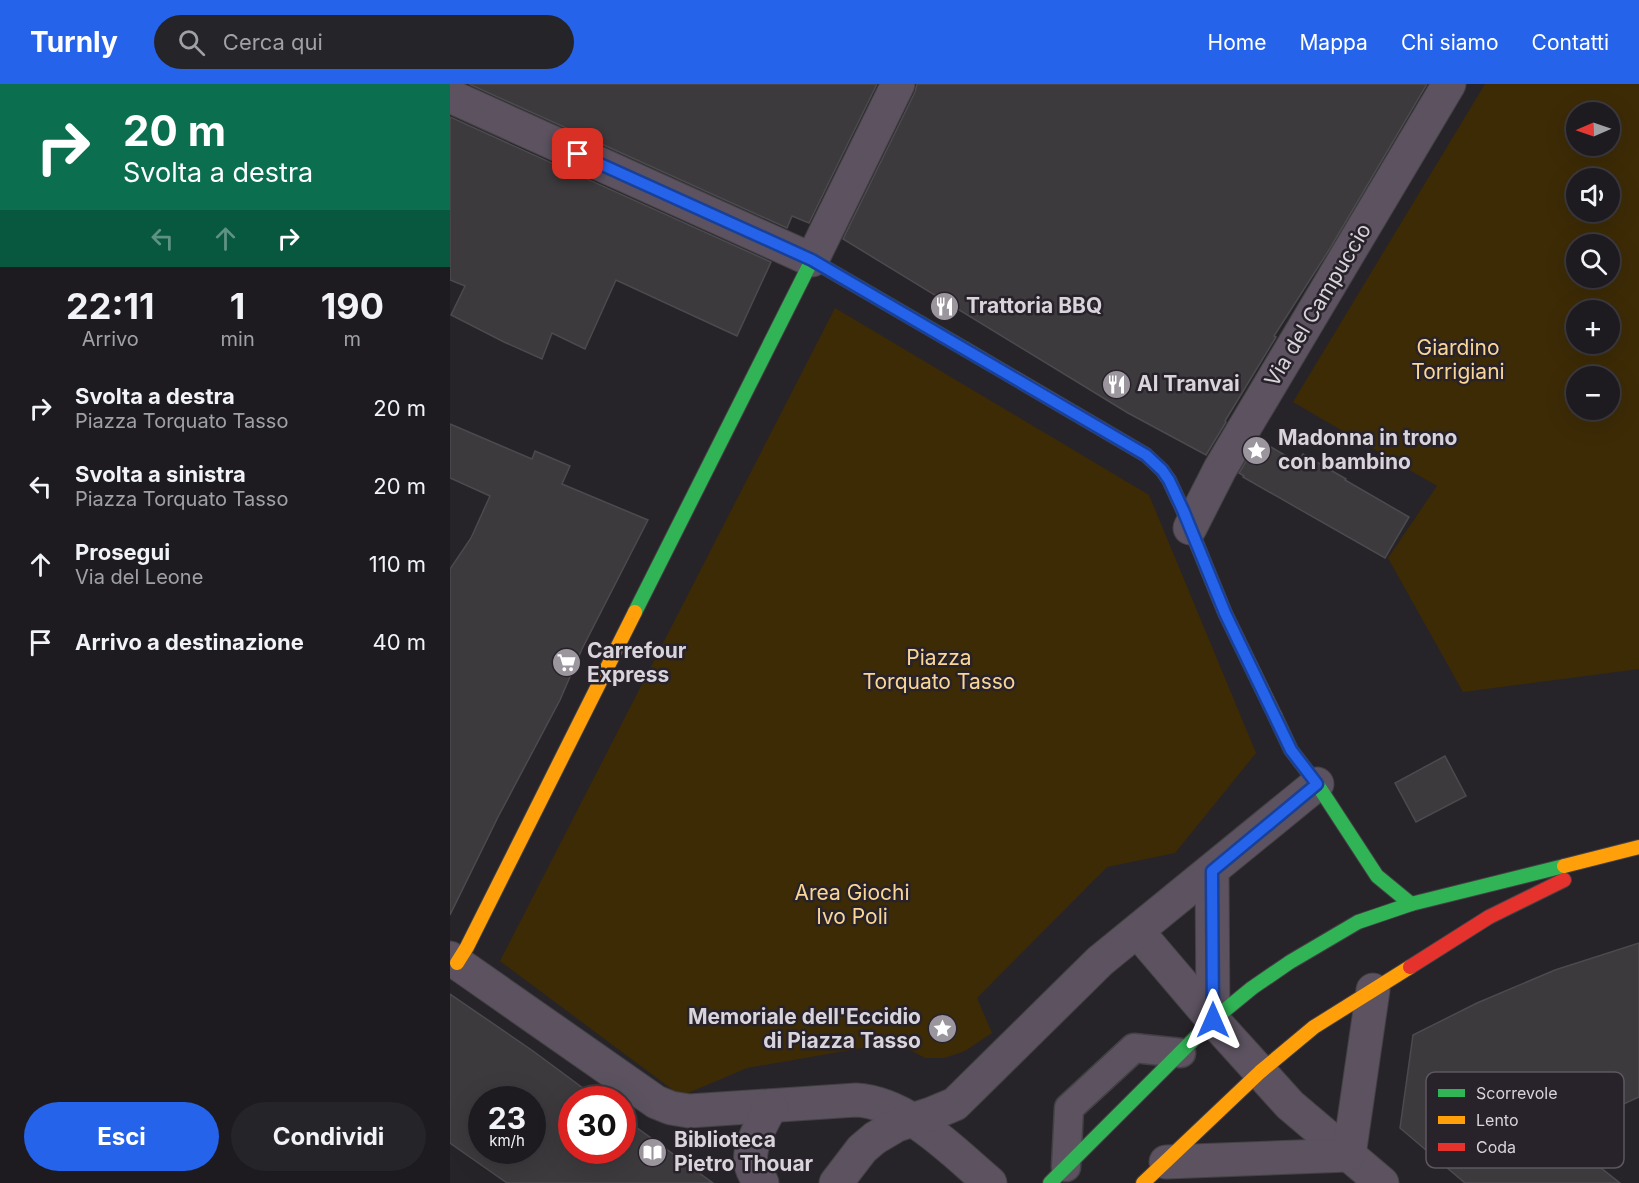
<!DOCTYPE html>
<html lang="it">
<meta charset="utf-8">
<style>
body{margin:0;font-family:Inter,sans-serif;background:#252428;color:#f1f3f6;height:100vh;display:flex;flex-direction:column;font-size:22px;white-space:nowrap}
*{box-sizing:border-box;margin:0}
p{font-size:20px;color:#a0a1a4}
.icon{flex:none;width:33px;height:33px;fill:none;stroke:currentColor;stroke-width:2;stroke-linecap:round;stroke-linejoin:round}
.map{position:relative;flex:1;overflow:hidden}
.panel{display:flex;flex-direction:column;background:#1d1b1f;width:450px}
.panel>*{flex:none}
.guide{background:#0b6e4f;color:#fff;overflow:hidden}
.needle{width:39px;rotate:268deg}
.controls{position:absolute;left:1116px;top:18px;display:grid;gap:12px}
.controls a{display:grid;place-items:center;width:54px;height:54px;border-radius:50%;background:#1d1b1f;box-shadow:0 6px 24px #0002,0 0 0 2px #3b393d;font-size:30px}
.speed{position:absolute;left:18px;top:1002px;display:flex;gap:12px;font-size:30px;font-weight:700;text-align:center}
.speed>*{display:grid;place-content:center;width:78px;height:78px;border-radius:50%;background:#1d1b1f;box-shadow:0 6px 24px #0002,0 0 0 2px #3b393d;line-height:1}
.speed small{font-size:15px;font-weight:400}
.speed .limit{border:9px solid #d22;background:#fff;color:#111}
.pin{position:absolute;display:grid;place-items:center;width:51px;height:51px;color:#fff;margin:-26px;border-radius:12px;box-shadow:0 3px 9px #0006}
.me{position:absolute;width:66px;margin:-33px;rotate:0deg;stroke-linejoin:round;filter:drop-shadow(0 0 4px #0008)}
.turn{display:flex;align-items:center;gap:21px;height:126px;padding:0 24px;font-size:27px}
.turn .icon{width:78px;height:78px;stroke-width:2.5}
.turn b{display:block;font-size:42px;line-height:51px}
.lanes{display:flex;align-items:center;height:57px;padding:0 24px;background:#0003;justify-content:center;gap:30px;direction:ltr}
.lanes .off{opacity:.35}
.eta{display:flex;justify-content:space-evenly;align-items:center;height:102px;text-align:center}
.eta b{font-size:36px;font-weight:700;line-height:42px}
.cta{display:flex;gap:12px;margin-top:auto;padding:12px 24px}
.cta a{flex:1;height:69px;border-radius:36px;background:#2563eb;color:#fff;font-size:24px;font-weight:700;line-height:69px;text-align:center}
.cta a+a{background:#252428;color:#f1f3f6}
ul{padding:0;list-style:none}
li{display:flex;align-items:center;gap:18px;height:78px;padding:0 24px}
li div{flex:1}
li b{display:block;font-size:22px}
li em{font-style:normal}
header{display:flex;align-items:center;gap:36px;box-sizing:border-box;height:84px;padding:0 30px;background:#2563eb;color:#fff}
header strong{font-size:28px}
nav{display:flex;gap:33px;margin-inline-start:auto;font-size:21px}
.search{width:420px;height:54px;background:#252428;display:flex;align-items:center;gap:15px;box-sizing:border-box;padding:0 21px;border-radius:33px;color:#a0a1a4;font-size:22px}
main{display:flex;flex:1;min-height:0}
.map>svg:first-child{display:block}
.green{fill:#3d2b06;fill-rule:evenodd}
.building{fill:#3d3a3e;stroke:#4c4a4e;stroke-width:1.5;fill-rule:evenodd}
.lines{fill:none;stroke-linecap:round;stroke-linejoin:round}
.lane-casing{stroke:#434145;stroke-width:31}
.street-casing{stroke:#434145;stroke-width:35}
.fast-casing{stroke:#434145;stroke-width:16}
.slow-casing{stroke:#434145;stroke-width:16}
.jam-casing{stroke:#434145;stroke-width:16}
.lane{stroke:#5c5260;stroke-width:28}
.street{stroke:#5c5260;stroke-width:33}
.fast{stroke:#30b455;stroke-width:14}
.slow{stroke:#ff9f0a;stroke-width:14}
.jam{stroke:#e5322d;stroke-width:14}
.route-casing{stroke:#184099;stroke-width:15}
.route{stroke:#2563eb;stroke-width:10}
.labels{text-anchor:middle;stroke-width:5;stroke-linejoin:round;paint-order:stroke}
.street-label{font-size:21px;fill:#d9d4db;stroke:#28222b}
.poi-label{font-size:21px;font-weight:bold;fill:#d9d4db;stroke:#28222b;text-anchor:start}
.park-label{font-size:21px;fill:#fad695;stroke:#28222b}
.key{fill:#28222b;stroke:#5d5760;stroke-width:1.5}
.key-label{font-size:16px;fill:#d9d4db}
</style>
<header>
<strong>Turnly</strong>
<div class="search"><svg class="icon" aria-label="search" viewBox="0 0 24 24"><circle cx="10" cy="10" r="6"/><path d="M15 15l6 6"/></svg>Cerca qui</div>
<nav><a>Home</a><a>Mappa</a><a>Chi siamo</a><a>Contatti</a></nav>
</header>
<main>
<section class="panel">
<div class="guide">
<div class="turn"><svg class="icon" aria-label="right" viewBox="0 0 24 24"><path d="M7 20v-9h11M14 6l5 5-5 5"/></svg><div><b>20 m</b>Svolta a destra</div></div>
<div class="lanes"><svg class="icon off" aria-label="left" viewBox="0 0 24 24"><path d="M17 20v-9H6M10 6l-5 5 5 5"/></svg><svg class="icon off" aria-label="ahead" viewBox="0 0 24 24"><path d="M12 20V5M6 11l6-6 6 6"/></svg><svg class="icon" aria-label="right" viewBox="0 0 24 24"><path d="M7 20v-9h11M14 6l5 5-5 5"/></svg></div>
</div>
<div class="eta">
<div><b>22:11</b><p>Arrivo</p></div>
<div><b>1</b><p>min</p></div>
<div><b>190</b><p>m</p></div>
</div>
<ul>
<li><svg class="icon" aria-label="right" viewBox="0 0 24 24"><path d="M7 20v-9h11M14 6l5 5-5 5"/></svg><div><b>Svolta a destra</b><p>Piazza Torquato Tasso</p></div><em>20 m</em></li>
<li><svg class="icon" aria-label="left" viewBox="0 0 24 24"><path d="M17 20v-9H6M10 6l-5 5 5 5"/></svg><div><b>Svolta a sinistra</b><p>Piazza Torquato Tasso</p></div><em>20 m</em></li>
<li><svg class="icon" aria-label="ahead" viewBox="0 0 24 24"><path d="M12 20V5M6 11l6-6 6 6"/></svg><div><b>Prosegui</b><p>Via del Leone</p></div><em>110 m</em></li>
<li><svg class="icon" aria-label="arrive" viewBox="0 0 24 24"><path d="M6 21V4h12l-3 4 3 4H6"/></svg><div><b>Arrivo a destinazione</b></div><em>40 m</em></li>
</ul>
<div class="cta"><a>Esci</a><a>Condividi</a></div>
</section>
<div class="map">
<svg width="1189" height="1099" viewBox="0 0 1189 1099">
<rect width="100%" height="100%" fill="#272429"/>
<g class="green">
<path d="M1035,0h154v585l-176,23 -75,-134 49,-72 -144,-84zM1126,28h34v34h-34zM1126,94h34v34h-34zM1126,160h34v34h-34zM1126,226h34v34h-34zM1126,292h34v34h-34z"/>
<polygon points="385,224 699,411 806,669 725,769 657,783 527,914 542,949 515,967 494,974 475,974 446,958 297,984 231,1012 50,877"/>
</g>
<g class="building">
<polygon points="19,0 427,0 359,139 342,132 337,144"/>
<polygon points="467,0 977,0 879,166 824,252 826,253 775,337 776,338 756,371 678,329 393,155 465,8"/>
<polygon points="0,33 321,178 287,252 166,196 135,265 102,249 92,275 54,258 1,231 15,202 0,196"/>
<polygon points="0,340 82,375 85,367 120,382 112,400 198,436 132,565 110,616 48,733 0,831 0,485 21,454 40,412 0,394"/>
<polygon points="809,356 848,379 853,370 896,395 895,396 959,433 935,474 793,393 794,392 789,389"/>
<polygon points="995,672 1016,712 966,738 945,699"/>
<polygon points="1189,859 1189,1013 1108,1050 1170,1099 1015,1099 950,1044 963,951 1027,919 1105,886"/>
<path d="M0,910l83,57 66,49h-27v50h50v-33l91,66h-206l-57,-40zM32,1016h50v50h-50z"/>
</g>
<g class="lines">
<defs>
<polyline id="lane" points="616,1083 619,1024 684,964 731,969"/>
<g id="street">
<polyline points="0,12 362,176 448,0"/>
<polyline points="740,444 770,385 999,0"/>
<polyline points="762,787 763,936"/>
<polyline points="688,848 763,936 840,1021 932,1099"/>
<path d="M0,874l206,144 15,6 18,3 167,-11c52,3 96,51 134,83"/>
<polyline points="716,1078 899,1071 923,906"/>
<path d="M312,1099c-25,-23 -3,-53 9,-77"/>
<polyline points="386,1099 412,1065 425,1054 447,1041 481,1030 505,1020 650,877 867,700"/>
</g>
<g id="fast">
<polyline points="185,528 362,176 515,265"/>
<polyline points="825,632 841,666 867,700 927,792 961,820"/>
<polyline points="600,1099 763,936 802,904 840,878 908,838 961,820 1114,782"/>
</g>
<g id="slow">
<polyline points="515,265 696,371 712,386 719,396 733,426 775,529 825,632"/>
<polyline points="1114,782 1189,763"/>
<polyline points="7,879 17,863 185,528"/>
<polyline points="693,1099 810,988 864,943 960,883"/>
</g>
<polyline id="jam" points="960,883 1039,833 1114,796"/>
</defs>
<use href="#lane" class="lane-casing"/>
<use href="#street" class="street-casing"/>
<use href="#fast" class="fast-casing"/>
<use href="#slow" class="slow-casing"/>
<use href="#jam" class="jam-casing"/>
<use href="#lane" class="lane"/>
<use href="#street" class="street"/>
<use href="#fast" class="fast"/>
<use href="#slow" class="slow"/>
<use href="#jam" class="jam"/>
</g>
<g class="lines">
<defs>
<polyline id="route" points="128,70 362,176 696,371 712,386 719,396 733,426 775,529 841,666 867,700 762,787 763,936"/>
</defs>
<use href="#route" class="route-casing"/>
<use href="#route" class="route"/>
</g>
<defs>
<symbol id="restaurant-disc" viewBox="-11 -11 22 22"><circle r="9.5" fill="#9b969d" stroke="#28222b"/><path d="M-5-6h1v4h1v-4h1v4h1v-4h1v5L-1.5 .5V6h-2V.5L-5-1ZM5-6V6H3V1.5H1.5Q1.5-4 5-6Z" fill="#fff"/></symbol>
<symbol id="sight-disc" viewBox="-11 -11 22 22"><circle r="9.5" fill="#9b969d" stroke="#28222b"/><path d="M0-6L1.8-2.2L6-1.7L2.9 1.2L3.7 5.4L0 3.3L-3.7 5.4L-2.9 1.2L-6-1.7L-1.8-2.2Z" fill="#fff"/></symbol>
<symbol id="supermarket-disc" viewBox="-11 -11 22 22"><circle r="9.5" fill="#9b969d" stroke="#28222b"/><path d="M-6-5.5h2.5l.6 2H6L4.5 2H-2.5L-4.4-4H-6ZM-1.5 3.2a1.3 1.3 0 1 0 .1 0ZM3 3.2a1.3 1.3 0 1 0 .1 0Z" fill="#fff"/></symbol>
<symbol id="library-disc" viewBox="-11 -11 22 22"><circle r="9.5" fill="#9b969d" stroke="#28222b"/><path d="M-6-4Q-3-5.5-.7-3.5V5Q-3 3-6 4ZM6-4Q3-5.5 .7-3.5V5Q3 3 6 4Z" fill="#fff"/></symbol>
</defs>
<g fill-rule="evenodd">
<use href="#restaurant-disc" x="478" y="206" width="33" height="33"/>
<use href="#restaurant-disc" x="650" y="284" width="33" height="33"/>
<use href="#sight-disc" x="790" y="350" width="33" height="33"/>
<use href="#supermarket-disc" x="100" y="562" width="33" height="33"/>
<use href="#sight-disc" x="476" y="928" width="33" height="33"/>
<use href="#library-disc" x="186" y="1052" width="33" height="33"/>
</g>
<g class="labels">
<g class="street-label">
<text transform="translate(868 221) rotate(-59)" y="7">Via del Campuccio</text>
</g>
<g class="poi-label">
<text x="516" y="229">Trattoria BBQ</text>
<text x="687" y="307">Al Tranvai</text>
<text x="828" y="361">Madonna in trono<tspan x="828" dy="24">con bambino</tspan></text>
<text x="137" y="574">Carrefour<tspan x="137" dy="24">Express</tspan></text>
<text x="471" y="940" text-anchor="end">Memoriale dell'Eccidio<tspan x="471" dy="24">di Piazza Tasso</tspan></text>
<text x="224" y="1063">Biblioteca<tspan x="224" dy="24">Pietro Thouar</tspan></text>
</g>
<g class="park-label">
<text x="1008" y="271">Giardino<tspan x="1008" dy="24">Torrigiani</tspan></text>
<text x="489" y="581">Piazza<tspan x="489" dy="24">Torquato Tasso</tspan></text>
<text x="402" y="816">Area Giochi<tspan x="402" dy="24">Ivo Poli</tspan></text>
</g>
</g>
<rect x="976" y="988" width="198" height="96" rx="9" class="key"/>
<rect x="988" y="1005" width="27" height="8" fill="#30b455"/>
<rect x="988" y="1032" width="27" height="8" fill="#ff9f0a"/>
<rect x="988" y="1059" width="27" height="8" fill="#e5322d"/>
<g class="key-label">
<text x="1026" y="1015">Scorrevole</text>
<text x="1026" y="1042">Lento</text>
<text x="1026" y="1069">Coda</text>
</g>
</svg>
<div class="controls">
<a><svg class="needle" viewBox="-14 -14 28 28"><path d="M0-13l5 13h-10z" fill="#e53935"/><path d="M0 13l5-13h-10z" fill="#a0a1a4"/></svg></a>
<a><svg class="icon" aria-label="sound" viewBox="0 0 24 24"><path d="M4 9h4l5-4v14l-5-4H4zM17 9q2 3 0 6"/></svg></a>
<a><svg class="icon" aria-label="search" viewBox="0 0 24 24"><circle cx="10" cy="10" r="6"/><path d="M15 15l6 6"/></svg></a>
<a>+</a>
<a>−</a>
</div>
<div class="speed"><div>23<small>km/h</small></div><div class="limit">30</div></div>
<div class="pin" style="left:128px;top:70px;background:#d93025"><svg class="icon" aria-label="arrive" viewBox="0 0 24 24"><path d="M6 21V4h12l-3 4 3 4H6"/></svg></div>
<svg class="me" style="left:763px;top:936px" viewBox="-20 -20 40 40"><path d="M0-17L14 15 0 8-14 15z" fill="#2563eb" stroke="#fff" stroke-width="4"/></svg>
</div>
</main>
